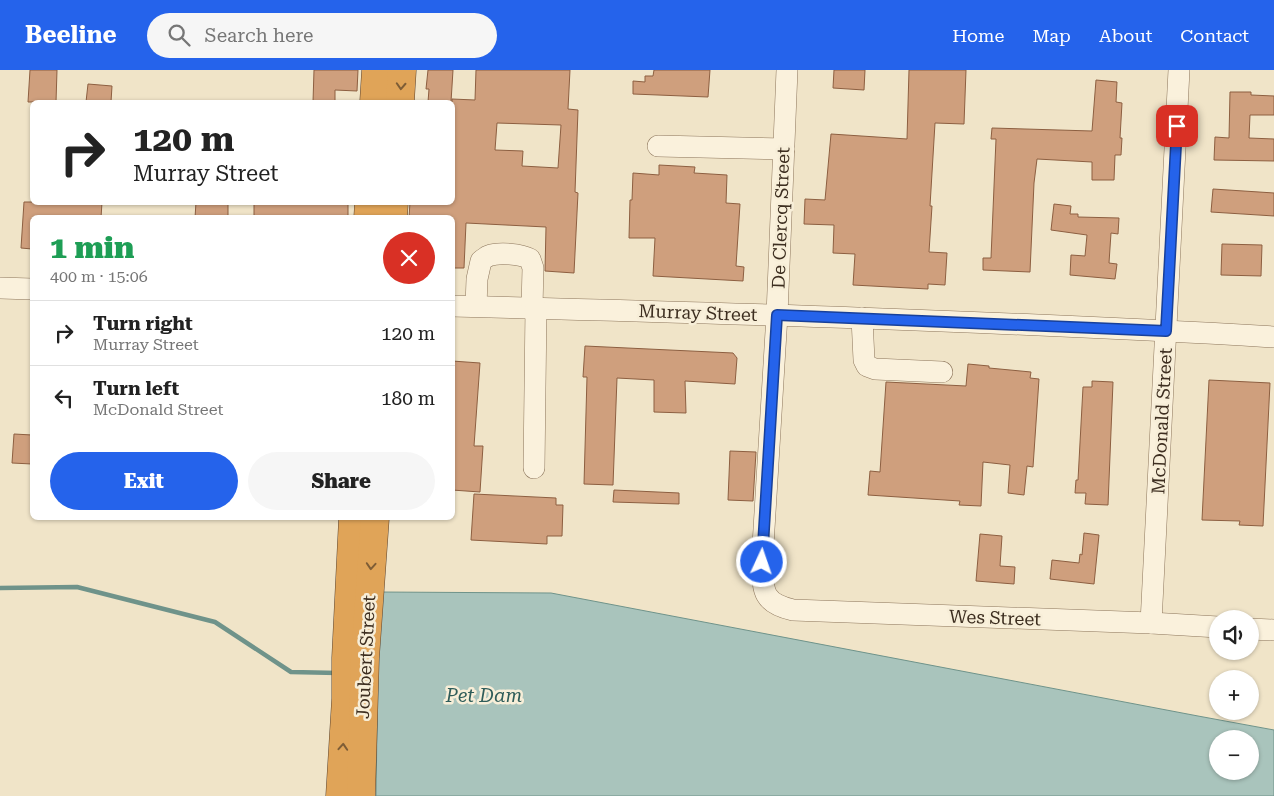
<!DOCTYPE html>
<meta charset="utf-8">
<style>
body{margin:0;font-family:"Roboto Serif",serif;background:#f6f6f6;color:#222;height:100vh;display:flex;flex-direction:column;font-size:19px;white-space:nowrap}
*{box-sizing:border-box;margin:0}
p{font-size:16px;color:#767676}
.icon{flex:none;width:28px;height:28px;fill:none;stroke:currentColor;stroke-width:2;stroke-linecap:round;stroke-linejoin:round}
.map{position:relative;flex:1;overflow:hidden}
.details{position:absolute;left:30px;top:145px;width:425px;height:305px;display:flex;flex-direction:column;background:#fff;border-radius:8px;box-shadow:0 1px 4px #0004}
.details>*{flex:none}
.top-card{position:absolute;left:30px;top:30px;width:425px;height:105px;border-radius:8px;box-shadow:0 1px 4px #0004;background:#fff;color:#222;overflow:hidden}
.controls{position:absolute;left:1209px;top:540px;display:grid;gap:10px}
.controls a{display:grid;place-items:center;width:50px;height:50px;border-radius:50%;background:#fff;box-shadow:0 1px 4px #0004;font-size:25px}
.pin{position:absolute;display:grid;place-items:center;width:42px;height:42px;color:#fff;margin:-21px;border-radius:10px;box-shadow:0 2px 8px #0006}
.me{position:absolute;width:55px;margin:-28px;rotate:3deg;stroke-linejoin:round;filter:drop-shadow(0 0 4px #0008)}
.turn{display:flex;align-items:center;gap:18px;height:105px;padding:0 20px;font-size:22px}
.turn .icon{width:65px;height:65px;stroke-width:2.5}
.turn b{display:block;font-size:35px;line-height:42px}
.round{display:grid;place-items:center;flex:none;width:52px;height:52px;border-radius:26px;background:#f6f6f6}
.overview{display:flex;align-items:center;justify-content:space-between;height:85px;padding:0 20px}
h1{font-size:30px;font-weight:800;line-height:38px;color:#1e9e55}
.primary-button{display:flex;gap:10px;margin-top:auto;padding:10px 20px}
.primary-button a{flex:1;height:58px;border-radius:30px;background:#2563eb;color:#fff;font-size:20px;font-weight:800;line-height:58px;text-align:center}
.primary-button a+a{background:#f6f6f6;color:#222}
ul{padding:0;list-style:none}
li{display:flex;align-items:center;gap:15px;height:65px;padding:0 20px;border-top:1px solid #e0e0e0}
li div{flex:1}
li b{display:block;font-size:19px}
li em{font-style:normal}
header{display:flex;align-items:center;gap:30px;box-sizing:border-box;height:70px;padding:0 25px;background:#2563eb;color:#fff}
header strong{font-size:24px}
nav{display:flex;gap:28px;margin-inline-start:auto;font-size:18px}
.search{width:350px;height:45px;background:#f6f6f6;display:flex;align-items:center;gap:12px;box-sizing:border-box;padding:0 18px;border-radius:28px;color:#767676;font-size:19px}
.map>svg:first-child{display:block}
.water{fill:#a9c4bc;stroke:#6f938a;fill-rule:evenodd}
.lines{fill:none;stroke-linecap:round;stroke-linejoin:round}
.stream{stroke:#6f938a;stroke-width:4.5}
.building{fill:#cf9f7d;stroke:#8d5f41;fill-rule:evenodd}
.minor-casing{stroke:#8d765c;stroke-width:22}
.highway-casing{stroke:#5b4430;stroke-width:29}
.minor{stroke:#faf1dc;stroke-width:21}
.highway{stroke:#e0a458;stroke-width:28}
.oneway{stroke:#7e5d36}
.route-casing{stroke:#184099;stroke-width:12}
.route{stroke:#2563eb;stroke-width:9}
.labels{text-anchor:middle;stroke-width:5;stroke-linejoin:round;paint-order:stroke}
.street-label{font-size:18px;fill:#3d2e20;stroke:#f7eed8}
.water-label{font-size:19px;font-style:italic;fill:#2f5d5a;stroke:#f7eed8}
</style>
<header>
<strong>Beeline</strong>
<div class="search"><svg class="icon" aria-label="search" viewBox="0 0 24 24"><circle cx="10" cy="10" r="6"/><path d="M15 15l6 6"/></svg>Search here</div>
<nav><a>Home</a><a>Map</a><a>About</a><a>Contact</a></nav>
</header>
<div class="map">
<svg width="1274" height="726" viewBox="0 0 1274 726">
<rect width="100%" height="100%" fill="#f0e4c8"/>
<path class="water" d="M379,522l172,1 647,123 76,14v66h-898zM1218,669h32v32h-32z"/>
<g class="lines">
<polyline class="stream" points="0,518 77,517 215,552 291,602 338,603"/>
</g>
<g class="building">
<polygon points="30,0 57,0 56,32 28,32"/>
<polygon points="314,0 358,0 357,21 335,20 335,32 313,32"/>
<polygon points="428,0 453,0 451,32 428,32 429,19 426,19"/>
<path d="M476,0h94l-2,39 10,1 -3,82 3,1 -4,80 -29,-2 1,-44 -80,-4 -2,45h-12v-50h-43l1,-16h42v-103l23,1zM497,53l64,2 -3,43 -36,-2 1,-15 -28,-1z"/>
<polygon points="654,0 710,0 708,27 633,24 633,11 645,12 645,6 653,6"/>
<polygon points="834,0 865,0 864,20 833,18"/>
<polygon points="909,0 966,0 964,54 935,53 930,136 932,136 929,182 947,183 945,215 928,214 928,219 853,215 855,184 833,183 834,155 804,154 805,129 825,130 831,64 907,69"/>
<polygon points="1096,10 1117,12 1116,32 1122,33 1120,68 1122,68 1121,85 1115,85 1114,110 1092,110 1092,92 1037,89 1034,113 1030,202 983,200 983,188 991,188 996,69 991,69 992,58 1092,61"/>
<polygon points="88,14 112,16 111,32 86,32"/>
<polygon points="1230,22 1251,22 1251,25 1274,26 1274,45 1250,45 1249,68 1274,69 1274,91 1214,90 1215,67 1229,68"/>
<polygon points="659,95 695,97 694,103 727,105 726,133 740,134 736,196 744,197 743,211 653,206 655,168 629,168 630,130 632,130 633,103 659,105"/>
<polygon points="1213,119 1274,123 1274,146 1211,142"/>
<polygon points="24,132 102,132 101,148 32,148 32,179 21,178"/>
<polygon points="196,132 228,132 228,148 195,148"/>
<polygon points="254,132 348,132 348,148 254,147"/>
<polygon points="1054,134 1071,136 1070,144 1078,144 1078,147 1119,148 1118,164 1111,163 1109,193 1117,194 1115,209 1070,205 1071,185 1085,186 1087,165 1051,160"/>
<polygon points="1222,174 1262,175 1261,206 1221,205"/>
<polygon points="585,276 733,283 737,288 735,314 685,311 686,343 654,342 654,310 617,308 613,415 584,414 587,307 583,307"/>
<polygon points="452,291 480,293 474,376 483,376 480,422 452,420"/>
<polygon points="968,294 989,296 989,298 1031,302 1030,308 1039,309 1033,397 1027,396 1024,425 1008,423 1010,395 983,392 981,436 959,435 960,431 868,425 870,401 880,402 886,312 966,316"/>
<polygon points="1209,310 1270,313 1263,456 1239,455 1240,451 1202,450"/>
<polygon points="1092,311 1113,312 1108,435 1085,434 1086,423 1075,423 1076,410 1078,410 1083,317 1092,317"/>
<polygon points="14,364 32,365 32,394 12,393"/>
<polygon points="730,381 756,382 753,431 728,430"/>
<polygon points="614,420 679,423 679,434 613,432"/>
<polygon points="474,424 556,428 556,435 563,435 562,466 547,466 547,474 471,470"/>
<polygon points="1084,463 1099,465 1094,514 1050,509 1052,490 1079,493 1080,484 1082,485"/>
<polygon points="980,464 1002,466 1000,496 1015,497 1014,514 976,511"/>
</g>
<g class="lines">
<defs>
<g id="minor">
<path d="M787,0l-10,245 -15,247c1,29 0,41 31,48l358,13 67,4"/>
<polyline points="658,76 784,79"/>
<polyline points="0,218 32,219"/>
<path d="M452,236c274,7 548,15 822,31"/>
<path d="M476,236l1,-27 4,-18c2,-2 4,-3 7,-5 11,-4 33,-2 42,3l3,9 -1,39"/>
<polyline points="862,248 864,290 867,296 875,299 942,302"/>
<polyline points="534,398 536,238"/>
<polyline points="1151,553 1179,0"/>
<polyline points="1250,559 1274,560"/>
</g>
<g id="highway">
<polyline points="374,32 376,0"/>
<polyline points="400,32 402,0"/>
<polyline points="368,148 369,132"/>
<polyline points="393,148 394,132"/>
<polyline points="340,726 346,629 346,588 353,448"/>
<polyline points="361,726 365,588 375,448"/>
</g>
</defs>
<use href="#minor" class="minor-casing"/>
<use href="#highway" class="highway-casing"/>
<use href="#minor" class="minor"/>
<use href="#highway" class="highway"/>
</g>
<defs><path id="oneway-chevron" d="M-2-3.5L2.5 0L-2 3.5" fill="none" stroke-width="1.6" stroke-linecap="round" stroke-linejoin="round" transform="scale(1.25)"/></defs>
<g class="oneway">
<use href="#oneway-chevron" transform="translate(401 16) rotate(93)"/>
<use href="#oneway-chevron" transform="translate(371 496) rotate(94)"/>
<use href="#oneway-chevron" transform="translate(343 677) rotate(-86)"/>
</g>
<g class="lines">
<defs>
<polyline id="route" points="762,492 777,245 1166,261 1177,56"/>
</defs>
<use href="#route" class="route-casing"/>
<use href="#route" class="route"/>
</g>
<g class="labels">
<g class="street-label">
<text transform="translate(781 148) rotate(-88)" y="6">De Clercq Street</text>
<text transform="translate(698 243) rotate(2)" y="6">Murray Street</text>
<text transform="translate(1162 351) rotate(-87)" y="6">McDonald Street</text>
<text transform="translate(995 548) rotate(2)" y="6">Wes Street</text>
<text transform="translate(366 587) rotate(-87)" y="6">Joubert Street</text>
</g>
<g class="water-label">
<text x="484" y="632">Pet Dam</text>
</g>
</g>
</svg>
<div class="controls">
<a><svg class="icon" aria-label="sound" viewBox="0 0 24 24"><path d="M4 9h4l5-4v14l-5-4H4zM17 9q2 3 0 6"/></svg></a>
<a>+</a>
<a>−</a>
</div>
<div class="pin" style="left:1177px;top:56px;background:#d93025"><svg class="icon" aria-label="arrive" viewBox="0 0 24 24"><path d="M6 21V4h12l-3 4 3 4H6"/></svg></div>
<svg class="me" style="left:762px;top:492px" viewBox="-20 -20 40 40"><circle r="17" fill="#2563eb" stroke="#fff" stroke-width="3"/><path d="M0-11L8 9 0 5-8 9z" fill="#fff"/></svg>
<div class="top-card">
<div class="turn"><svg class="icon" aria-label="right" viewBox="0 0 24 24"><path d="M7 20v-9h11M14 6l5 5-5 5"/></svg><div><b>120 m</b>Murray Street</div></div>
</div>
<section class="details">
<div class="overview"><div><h1>1 min</h1><p>400 m · 15:06</p></div><a class="round" style="background:#d93025;color:#fff"><svg class="icon" aria-label="close" viewBox="0 0 24 24"><path d="M6 6l12 12M18 6L6 18"/></svg></a></div>
<ul>
<li><svg class="icon" aria-label="right" viewBox="0 0 24 24"><path d="M7 20v-9h11M14 6l5 5-5 5"/></svg><div><b>Turn right</b><p>Murray Street</p></div><em>120 m</em></li>
<li><svg class="icon" aria-label="left" viewBox="0 0 24 24"><path d="M17 20v-9H6M10 6l-5 5 5 5"/></svg><div><b>Turn left</b><p>McDonald Street</p></div><em>180 m</em></li>
</ul>
<div class="primary-button"><a>Exit</a><a>Share</a></div>
</section>
</div>
